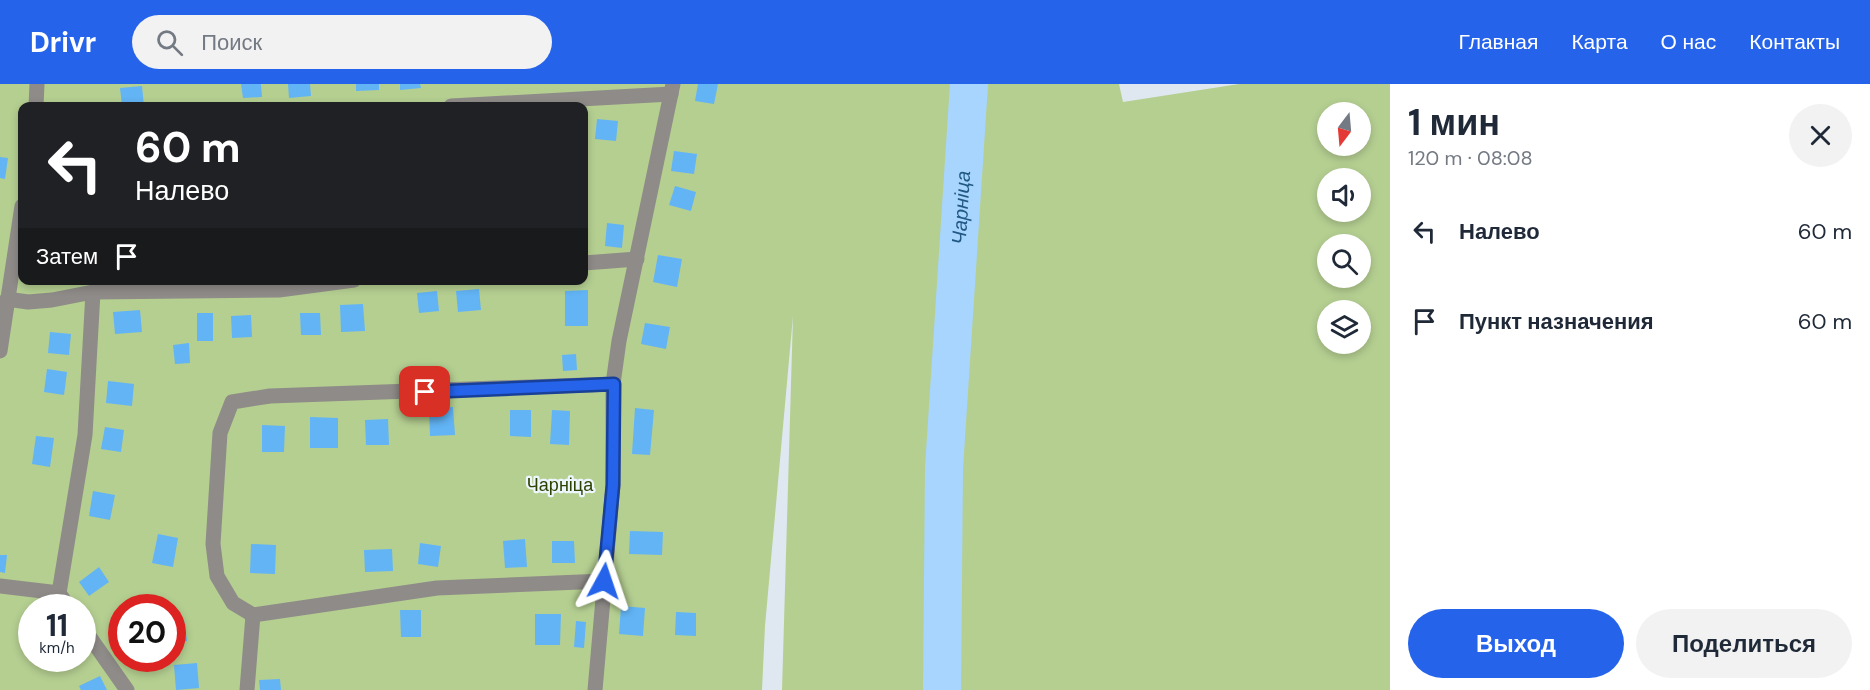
<!DOCTYPE html>
<html lang="ru">
<meta charset="utf-8">
<style>
body{margin:0;font-family:"DM Sans",sans-serif;background:#f2f2f3;color:#1f2937;height:100vh;display:flex;flex-direction:column;font-size:22px;white-space:nowrap}
*{box-sizing:border-box;margin:0}
p{font-size:20px;color:#747a83}
.icon{flex:none;width:33px;height:33px;fill:none;stroke:currentColor;stroke-width:2;stroke-linecap:round;stroke-linejoin:round}
.map{position:relative;flex:1;overflow:hidden}
.sheet{display:flex;flex-direction:column;background:#fff;width:480px}
.sheet>*{flex:none}
.top-card{position:absolute;left:18px;top:18px;width:570px;height:183px;border-radius:12px;box-shadow:0 3px 9px #0003;background:#202124;color:#fff;overflow:hidden}
.needle{width:39px;rotate:196deg}
.fabs{position:absolute;left:1317px;top:18px;display:grid;gap:12px}
.fabs a{display:grid;place-items:center;width:54px;height:54px;border-radius:50%;background:#fff;box-shadow:0 3px 9px #0003;font-size:30px}
.speed{position:absolute;left:18px;top:510px;display:flex;gap:12px;font-size:30px;font-weight:700;text-align:center}
.speed>*{display:grid;place-content:center;width:78px;height:78px;border-radius:50%;background:#fff;box-shadow:0 3px 9px #0003;line-height:1}
.speed small{font-size:15px;font-weight:400}
.speed .limit{border:9px solid #d22;background:#fff;color:#111}
.pin{position:absolute;display:grid;place-items:center;width:51px;height:51px;color:#fff;margin:-26px;border-radius:12px;box-shadow:0 3px 9px #0006}
.me{position:absolute;width:66px;margin:-33px;rotate:5deg;stroke-linejoin:round;filter:drop-shadow(0 0 4px #0008)}
.turn{display:flex;align-items:center;gap:21px;height:126px;padding:0 18px;font-size:27px}
.turn .icon{width:78px;height:78px;stroke-width:2.5}
.turn b{display:block;font-size:42px;line-height:51px}
.then{display:flex;align-items:center;height:57px;padding:0 18px;background:#0003;gap:12px;font-size:22px}
.round{display:grid;place-items:center;flex:none;width:63px;height:63px;border-radius:32px;background:#f2f2f3}
.overview{display:flex;align-items:center;justify-content:space-between;height:102px;padding:0 18px}
h1{font-size:36px;font-weight:700;line-height:45px}
.button{display:flex;gap:12px;margin-top:auto;padding:12px 18px}
.button a{flex:1;height:69px;border-radius:36px;background:#2563eb;color:#fff;font-size:24px;font-weight:700;line-height:69px;text-align:center}
.button a+a{background:#f2f2f3;color:#1f2937}
ul{padding:0;list-style:none}
li{display:flex;align-items:center;gap:18px;height:90px;padding:0 18px}
li div{flex:1}
li b{display:block;font-size:22px}
li em{font-style:normal}
header{display:flex;align-items:center;gap:36px;box-sizing:border-box;height:84px;padding:0 30px;background:#2563eb;color:#fff}
header strong{font-size:28px}
nav{display:flex;gap:33px;margin-inline-start:auto;font-size:21px}
.search{width:420px;height:54px;background:#f2f2f3;display:flex;align-items:center;gap:15px;box-sizing:border-box;padding:0 21px;border-radius:33px;color:#747a83;font-size:22px}
main{display:flex;flex:1;min-height:0}
.map>svg:first-child{display:block}
.green{fill:#b5cf91;fill-rule:evenodd}
.lines{fill:none;stroke-linecap:round;stroke-linejoin:round}
.river{stroke:#a8d5fe;stroke-width:38}
.building{fill:#62b4f5}
.minor{stroke:#8f8b88;stroke-width:15}
.route-casing{stroke:#184099;stroke-width:15}
.route{stroke:#2563eb;stroke-width:10}
.labels{text-anchor:middle;stroke-width:4.5;stroke-linejoin:round;paint-order:stroke}
.park-label{font-size:18px;fill:#2d4200;stroke:#edf6fd}
.water-label{font-size:20px;font-style:italic;fill:#215984;stroke:#edf6fd}
</style>
<header>
<strong>Drivr</strong>
<div class="search"><svg class="icon" aria-label="search" viewBox="0 0 24 24"><circle cx="10" cy="10" r="6"/><path d="M15 15l6 6"/></svg>Поиск</div>
<nav><a>Главная</a><a>Карта</a><a>О нас</a><a>Контакты</a></nav>
</header>
<main>
<div class="map">
<svg width="1390" height="606" viewBox="0 0 1390 606">
<rect width="100%" height="100%" fill="#dfe8f0"/>
<path class="green" d="M0,0h1119l4,18 116,-18h151v606h-608l11,-374 -28,310 -3,64h-762zM22,22h562v174h-562zM1328,28h32v34h-32zM1328,94h32v34h-32zM1328,160h32v34h-32zM1328,226h32v34h-32zM32,524h50v50h-50zM122,524h50v50h-50z"/>
<g class="lines">
<path class="river" id="s1" d="M942,606l2,-222 25,-384"/>
</g>
<g class="building">
<polygon points="241,0 261,0 262,13 243,14"/>
<polygon points="288,0 310,0 311,12 289,14"/>
<polygon points="356,0 379,0 379,6 356,7"/>
<polygon points="400,0 420,0 421,4 400,6"/>
<polygon points="698,0 718,0 714,20 695,17"/>
<polygon points="142,2 144,22 122,22 120,4"/>
<polygon points="597,35 618,37 616,57 595,55"/>
<polygon points="674,67 697,70 694,90 671,87"/>
<polygon points="0,73 8,74 5,95 0,94"/>
<polygon points="675,102 696,108 691,127 669,121"/>
<polygon points="588,138 588,163 584,163 584,139"/>
<polygon points="607,139 624,141 622,164 605,162"/>
<polygon points="658,171 682,175 677,203 653,198"/>
<polygon points="479,205 481,226 458,228 456,207"/>
<polygon points="588,206 588,242 565,242 565,207"/>
<polygon points="437,207 439,227 419,229 417,209"/>
<polygon points="363,220 365,247 341,248 340,221"/>
<polygon points="140,226 142,248 115,250 113,228"/>
<rect x="197" y="229" width="16" height="28"/>
<polygon points="300,229 320,229 321,251 301,251"/>
<polygon points="251,231 252,253 232,254 231,232"/>
<polygon points="645,239 670,243 666,265 641,260"/>
<polygon points="50,248 71,250 69,271 48,269"/>
<polygon points="189,259 190,279 175,280 173,261"/>
<polygon points="576,270 577,286 563,287 562,271"/>
<polygon points="47,285 67,288 64,311 44,308"/>
<polygon points="108,297 134,300 132,322 106,319"/>
<polygon points="453,323 455,351 430,352 429,324"/>
<polygon points="635,324 654,326 650,371 632,370"/>
<polygon points="510,326 531,326 531,353 510,352"/>
<polygon points="552,326 570,327 569,361 550,360"/>
<polygon points="310,333 338,334 338,364 310,364"/>
<polygon points="388,335 389,361 366,361 365,336"/>
<polygon points="262,341 285,342 284,368 262,368"/>
<polygon points="105,343 124,346 121,368 101,365"/>
<polygon points="36,352 54,354 50,383 32,380"/>
<polygon points="93,407 115,411 110,436 89,432"/>
<polygon points="630,447 663,448 662,471 629,470"/>
<polygon points="158,450 178,454 173,483 152,479"/>
<polygon points="525,455 527,483 505,484 503,457"/>
<polygon points="552,457 574,457 575,479 552,479"/>
<polygon points="420,459 441,462 438,483 418,480"/>
<polygon points="251,460 276,461 275,490 250,489"/>
<polygon points="392,465 393,487 365,488 364,466"/>
<polygon points="0,471 7,471 5,489 0,488"/>
<polygon points="99,483 109,498 89,512 79,498"/>
<polygon points="621,522 645,524 643,552 619,550"/>
<polygon points="400,526 421,526 421,553 401,553"/>
<polygon points="676,528 696,529 696,552 675,551"/>
<polygon points="535,530 561,530 560,561 535,561"/>
<polygon points="184,536 187,557 172,559 172,537"/>
<polygon points="576,537 586,538 584,564 574,563"/>
<polygon points="197,579 199,604 176,606 174,581"/>
<polygon points="100,592 107,606 81,606 79,602"/>
<polygon points="280,595 281,606 260,606 259,596"/>
</g>
<g class="lines">
<g class="minor">
<polyline points="36,22 37,0"/>
<polyline points="451,22 671,10"/>
<polyline points="584,179 637,175"/>
<polyline points="7,215 28,218 52,216 93,208 279,206 354,196"/>
<polyline points="0,267 22,122"/>
<polyline points="0,502 59,509 69,524"/>
<polyline points="59,509 85,351 93,208"/>
<polyline points="253,531 233,519 217,492 213,460 220,349 232,318 270,312 613,300"/>
<polyline points="82,542 127,606"/>
<polyline points="247,606 253,531 437,504 604,497"/>
<polyline points="595,606 613,401 613,300 619,257 673,0"/>
</g>
</g>
<g class="lines">
<defs>
<polyline id="route" points="425,308 614,300 613,401 604,497"/>
</defs>
<use href="#route" class="route-casing"/>
<use href="#route" class="route"/>
</g>
<g class="labels">
<g class="park-label">
<text x="560" y="407">Чарніца</text>
</g>
<g class="water-label">
<text dy="7" stroke="none"><textPath href="#s1" startOffset="483">Чарніца</textPath></text>
</g>
</g>
</svg>
<div class="fabs">
<a><svg class="needle" viewBox="-14 -14 28 28"><path d="M0-13l5 13h-10z" fill="#e53935"/><path d="M0 13l5-13h-10z" fill="#747a83"/></svg></a>
<a><svg class="icon" aria-label="sound" viewBox="0 0 24 24"><path d="M4 9h4l5-4v14l-5-4H4zM17 9q2 3 0 6"/></svg></a>
<a><svg class="icon" aria-label="search" viewBox="0 0 24 24"><circle cx="10" cy="10" r="6"/><path d="M15 15l6 6"/></svg></a>
<a><svg class="icon" aria-label="layers" viewBox="0 0 24 24"><path d="M12 4l9 5-9 5-9-5zM3 14l9 5 9-5"/></svg></a>
</div>
<div class="speed"><div>11<small>km/h</small></div><div class="limit">20</div></div>
<div class="pin" style="left:425px;top:308px;background:#d93025"><svg class="icon" aria-label="arrive" viewBox="0 0 24 24"><path d="M6 21V4h12l-3 4 3 4H6"/></svg></div>
<svg class="me" style="left:604px;top:497px" viewBox="-20 -20 40 40"><path d="M0-17L14 15 0 8-14 15z" fill="#2563eb" stroke="#fff" stroke-width="4"/></svg>
<div class="top-card">
<div class="turn"><svg class="icon" aria-label="left" viewBox="0 0 24 24"><path d="M17 20v-9H6M10 6l-5 5 5 5"/></svg><div><b>60 m</b>Налево</div></div>
<div class="then">Затем<svg class="icon" aria-label="arrive" viewBox="0 0 24 24"><path d="M6 21V4h12l-3 4 3 4H6"/></svg></div>
</div>
</div>
<section class="sheet">
<div class="overview"><div><h1>1 мин</h1><p>120 m · 08:08</p></div><a class="round"><svg class="icon" aria-label="close" viewBox="0 0 24 24"><path d="M6 6l12 12M18 6L6 18"/></svg></a></div>
<ul>
<li><svg class="icon" aria-label="left" viewBox="0 0 24 24"><path d="M17 20v-9H6M10 6l-5 5 5 5"/></svg><div><b>Налево</b></div><em>60 m</em></li>
<li><svg class="icon" aria-label="arrive" viewBox="0 0 24 24"><path d="M6 21V4h12l-3 4 3 4H6"/></svg><div><b>Пункт назначения</b></div><em>60 m</em></li>
</ul>
<div class="button"><a>Выход</a><a>Поделиться</a></div>
</section>
</main>
